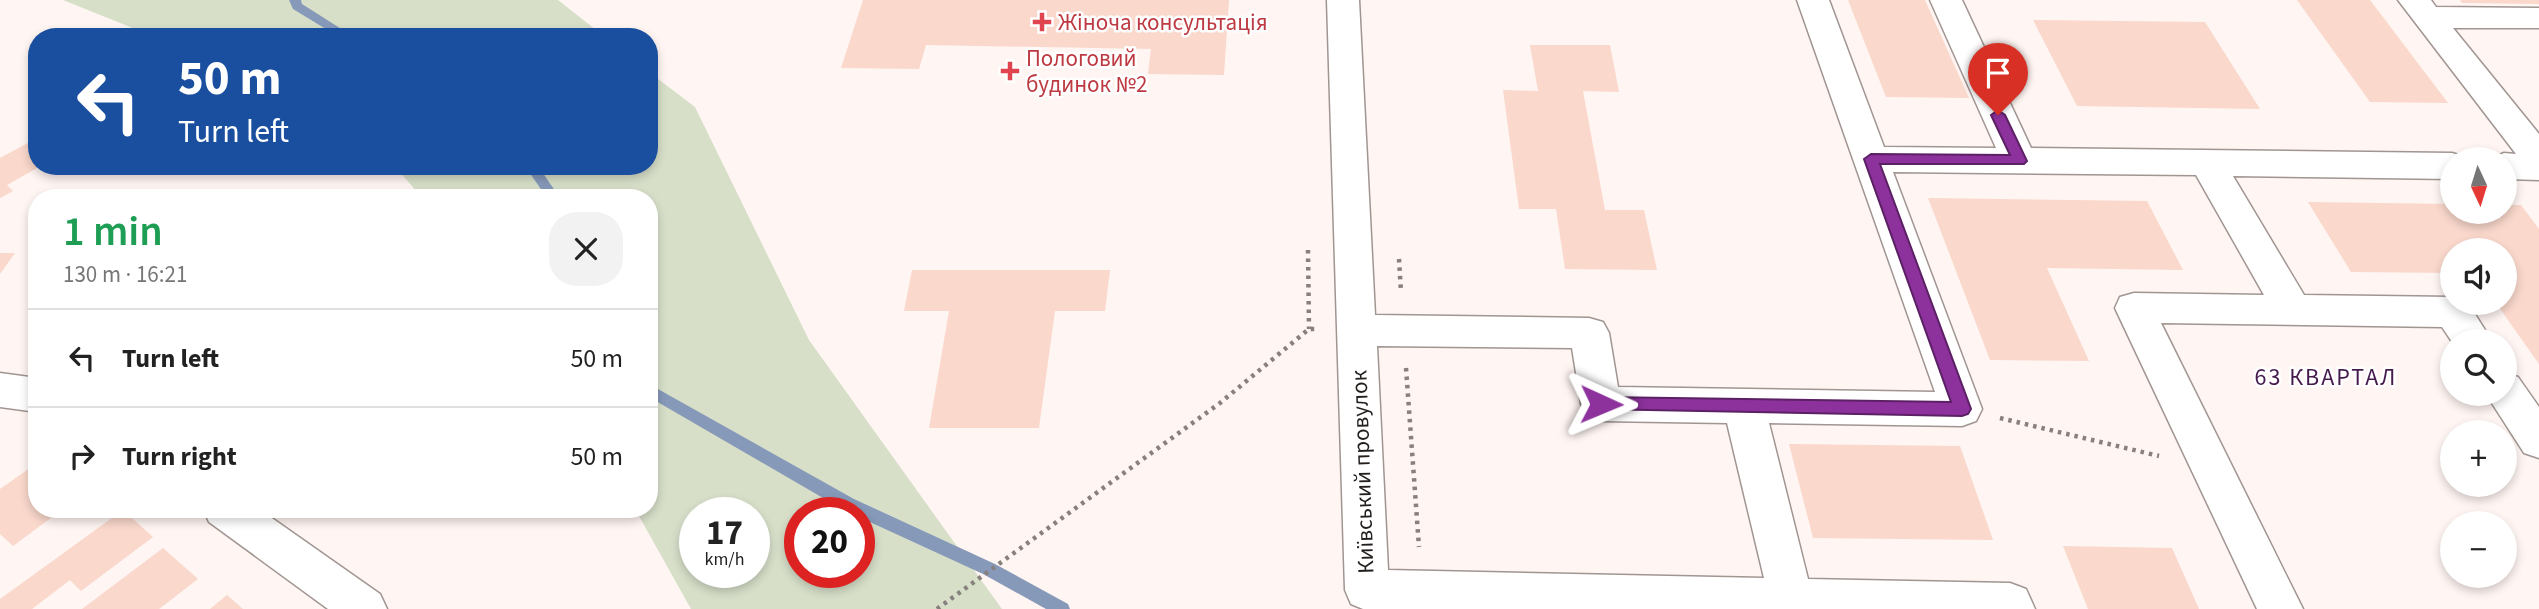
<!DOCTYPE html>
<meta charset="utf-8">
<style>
body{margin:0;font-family:"Source Sans 3",sans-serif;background:#f2f2f2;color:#222;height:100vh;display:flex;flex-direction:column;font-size:26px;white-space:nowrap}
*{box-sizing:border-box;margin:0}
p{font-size:23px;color:#767676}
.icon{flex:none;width:38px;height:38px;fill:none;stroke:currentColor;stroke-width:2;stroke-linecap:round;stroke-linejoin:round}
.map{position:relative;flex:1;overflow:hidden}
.sheet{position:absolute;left:28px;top:189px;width:630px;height:329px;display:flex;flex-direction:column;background:#fff;border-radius:28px;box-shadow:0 4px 10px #0003}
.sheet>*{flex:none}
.top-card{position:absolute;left:28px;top:28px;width:630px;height:147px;border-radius:28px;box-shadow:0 4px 10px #0003;background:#1a4fa0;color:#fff;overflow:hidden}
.needle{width:46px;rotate:176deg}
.tools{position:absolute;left:2440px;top:147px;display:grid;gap:14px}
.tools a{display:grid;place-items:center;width:77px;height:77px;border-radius:50%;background:#fff;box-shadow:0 4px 10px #0003;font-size:35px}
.speed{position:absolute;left:679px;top:497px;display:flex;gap:14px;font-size:35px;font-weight:700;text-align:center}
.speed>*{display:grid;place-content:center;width:91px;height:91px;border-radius:50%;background:#fff;box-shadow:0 4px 10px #0003;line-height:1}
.speed small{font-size:18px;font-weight:400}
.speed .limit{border:10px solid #d22;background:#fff;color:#111}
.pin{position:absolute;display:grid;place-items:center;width:60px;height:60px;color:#fff;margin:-72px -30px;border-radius:50% 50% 50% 0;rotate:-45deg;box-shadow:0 0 7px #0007}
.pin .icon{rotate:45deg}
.me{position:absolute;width:77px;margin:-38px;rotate:91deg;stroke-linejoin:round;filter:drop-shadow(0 0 5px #0008)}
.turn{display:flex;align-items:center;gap:24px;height:147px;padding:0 35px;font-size:32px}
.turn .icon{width:91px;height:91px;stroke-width:2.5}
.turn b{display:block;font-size:49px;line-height:60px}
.round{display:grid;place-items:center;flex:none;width:74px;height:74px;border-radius:28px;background:#f2f2f2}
.headline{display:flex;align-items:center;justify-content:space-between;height:119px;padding:0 35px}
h1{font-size:42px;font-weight:600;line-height:52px;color:#1e9e55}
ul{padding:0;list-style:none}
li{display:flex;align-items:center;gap:21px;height:98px;padding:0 35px;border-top:2px solid #e0e0e0}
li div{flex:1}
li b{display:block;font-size:26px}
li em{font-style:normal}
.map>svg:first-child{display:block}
.green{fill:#d7dfc9;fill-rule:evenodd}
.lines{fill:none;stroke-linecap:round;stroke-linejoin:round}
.stream{fill:#8799b9;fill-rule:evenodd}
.building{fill:#fad8cc}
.minor-casing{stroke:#a09591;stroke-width:3}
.path{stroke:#87807d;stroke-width:4.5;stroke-dasharray:3.5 5;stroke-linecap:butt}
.minor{fill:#fff;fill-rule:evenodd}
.route{fill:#8d319c;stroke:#5c2065;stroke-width:2}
.health-dot{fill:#e0444e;stroke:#fff;stroke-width:2.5}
.labels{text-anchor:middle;stroke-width:5;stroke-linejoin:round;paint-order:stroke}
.health-label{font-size:23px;fill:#be3a42;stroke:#fff;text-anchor:start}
.street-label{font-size:23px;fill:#231f1d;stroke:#fff}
.neighbourhood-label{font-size:24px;letter-spacing:2px;fill:#451a4d;stroke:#fff}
</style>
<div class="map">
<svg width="2539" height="609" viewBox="0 0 2539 609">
<rect width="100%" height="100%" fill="#fff5f2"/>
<g class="green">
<polygon points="63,0 558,0 605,37 155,37"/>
<path d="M649,72l46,35 114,233 193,269h-311l-56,-100h14v-311h-227l-27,-32h254zM695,513h59v59h-59zM800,513h59v59h-59z"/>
</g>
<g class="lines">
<g class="stream">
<polygon points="289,0 301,0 302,4 354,37 339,37 293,9"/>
<polygon points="525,166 538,166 560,198 547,198"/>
<polygon points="649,384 854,499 995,564 1068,604 1070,609 1046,609 983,574 859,517 859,513 851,513 842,509 649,397"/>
</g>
</g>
<g class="building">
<polygon points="863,0 1229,0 1224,75 1148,74 1151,49 926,45 919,69 841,68"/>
<polygon points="1848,0 1925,0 1969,98 1886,97"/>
<polygon points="2297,0 2370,0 2448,103 2370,102"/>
<polygon points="2460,0 2539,0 2539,4 2462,3"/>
<polygon points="2033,20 2205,22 2260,109 2077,106"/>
<polygon points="1530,45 1610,45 1619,92 1583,91 1605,210 1644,210 1657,270 1565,269 1556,209 1519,209 1503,90 1538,91"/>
<polygon points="37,138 37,168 7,185 13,191 0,198 0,158"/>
<polygon points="1928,198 2147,201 2183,270 2047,268 2089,361 1990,360"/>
<polygon points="2308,202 2452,204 2452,212 2504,212 2504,205 2521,205 2539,229 2539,364 2496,303 2504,303 2504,250 2452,250 2452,273 2351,272"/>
<polygon points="0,253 15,253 0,274"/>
<polygon points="912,270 1110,270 1105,311 1055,311 1039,428 929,428 949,311 904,311"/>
<polygon points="1789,444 1960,446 1993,540 1813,538"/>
<polygon points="37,463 37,509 63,509 13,546 0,534 0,489"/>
<polygon points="123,510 153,537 81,591 70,580 32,609 0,609 0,599"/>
<polygon points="2063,546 2172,548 2199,609 2088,609"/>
<polygon points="163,548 198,579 159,609 82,609"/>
<polygon points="227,595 243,609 210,609"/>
</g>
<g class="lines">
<defs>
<g id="minor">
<path d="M1327,0h32l16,315 214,3 14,4 6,11 9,54 317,5 -138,-392h32l55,147 112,1 -66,-148h32l69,148 421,5 13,4 1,2h-14v20l-219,-3 71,119 148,2v6h16l24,38 -40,1 -10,-15 -281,-4 142,286h-46l-142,-301 5,-11 14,-4 130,2 -68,-120 -303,-3 89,237 -6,12 -14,5 -193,-3 39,156 202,4 16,6 9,20h-672l-12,-5 -6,-14zM1377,346l195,2 9,56 6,12 14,5 126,2 37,155 -376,-8z"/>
<polygon points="2398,0 2431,0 2436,7 2539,8 2539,28 2453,28 2539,134 2539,180 2504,179 2504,159 2490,159 2504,153 2516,154"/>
<polygon points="0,373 37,378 37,412 0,407"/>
<polygon points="2504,373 2518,377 2539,407 2539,458 2524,453 2486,394 2504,394"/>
<polygon points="203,509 259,509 380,594 387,609 328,609 209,522"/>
</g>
</defs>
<use href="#minor" class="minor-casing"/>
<g class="path">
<polyline points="1308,250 1309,329"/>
<polyline points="1399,259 1401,292"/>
<polyline points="1406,368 1419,547"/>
<polyline points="2000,418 2159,456"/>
<polyline points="937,609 1220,403 1309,329 1315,329"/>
</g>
<use href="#minor" class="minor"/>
</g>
<polygon class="route" points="1998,110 2005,115 2027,161 2024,164 1880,164 1971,409 1968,414 1962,416 1595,409 1592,404 1595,399 1601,397 1951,402 1864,159 1871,154 2010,155 1991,115"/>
<g class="health-dot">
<path d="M1038.5 11.5h7v7h7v7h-7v7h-7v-7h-7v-7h7z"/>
<path d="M1006.5 60.5h7v7h7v7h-7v7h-7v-7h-7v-7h7z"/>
</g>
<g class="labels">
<g class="health-label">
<text x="1058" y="30">Жіноча консультація</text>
<text x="1026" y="66">Пологовий<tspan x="1026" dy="26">будинок №2</tspan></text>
</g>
<g class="street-label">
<text transform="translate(1362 472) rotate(-92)" y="8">Київський провулок</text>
</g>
<g class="neighbourhood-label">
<text x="2326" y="385">63 КВАРТАЛ</text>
</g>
</g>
</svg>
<div class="tools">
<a><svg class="needle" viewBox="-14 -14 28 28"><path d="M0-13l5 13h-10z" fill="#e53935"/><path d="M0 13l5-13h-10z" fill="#767676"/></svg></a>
<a><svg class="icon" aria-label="sound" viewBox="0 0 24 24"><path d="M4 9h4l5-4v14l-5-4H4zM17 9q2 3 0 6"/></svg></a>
<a><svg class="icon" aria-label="search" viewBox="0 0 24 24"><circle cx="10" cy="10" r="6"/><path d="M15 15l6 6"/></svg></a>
<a>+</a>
<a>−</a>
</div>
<div class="speed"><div>17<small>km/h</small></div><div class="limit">20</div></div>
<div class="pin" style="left:1998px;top:115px;background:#d93025"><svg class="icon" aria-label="arrive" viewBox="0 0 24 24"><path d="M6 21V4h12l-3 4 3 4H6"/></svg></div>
<svg class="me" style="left:1601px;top:404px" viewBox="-20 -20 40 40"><path d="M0-17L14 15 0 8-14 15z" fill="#8d319c" stroke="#fff" stroke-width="4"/></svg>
<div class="top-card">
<div class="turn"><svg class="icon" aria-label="left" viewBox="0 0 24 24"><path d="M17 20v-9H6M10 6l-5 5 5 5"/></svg><div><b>50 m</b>Turn left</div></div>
</div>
<section class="sheet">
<div class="headline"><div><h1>1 min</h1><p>130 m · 16:21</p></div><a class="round"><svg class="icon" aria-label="close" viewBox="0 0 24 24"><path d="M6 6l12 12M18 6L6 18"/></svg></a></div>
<ul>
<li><svg class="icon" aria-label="left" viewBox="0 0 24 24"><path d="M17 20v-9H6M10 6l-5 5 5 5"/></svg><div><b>Turn left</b></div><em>50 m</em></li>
<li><svg class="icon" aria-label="right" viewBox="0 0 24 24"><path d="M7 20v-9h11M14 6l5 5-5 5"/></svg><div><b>Turn right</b></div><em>50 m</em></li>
</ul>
</section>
</div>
